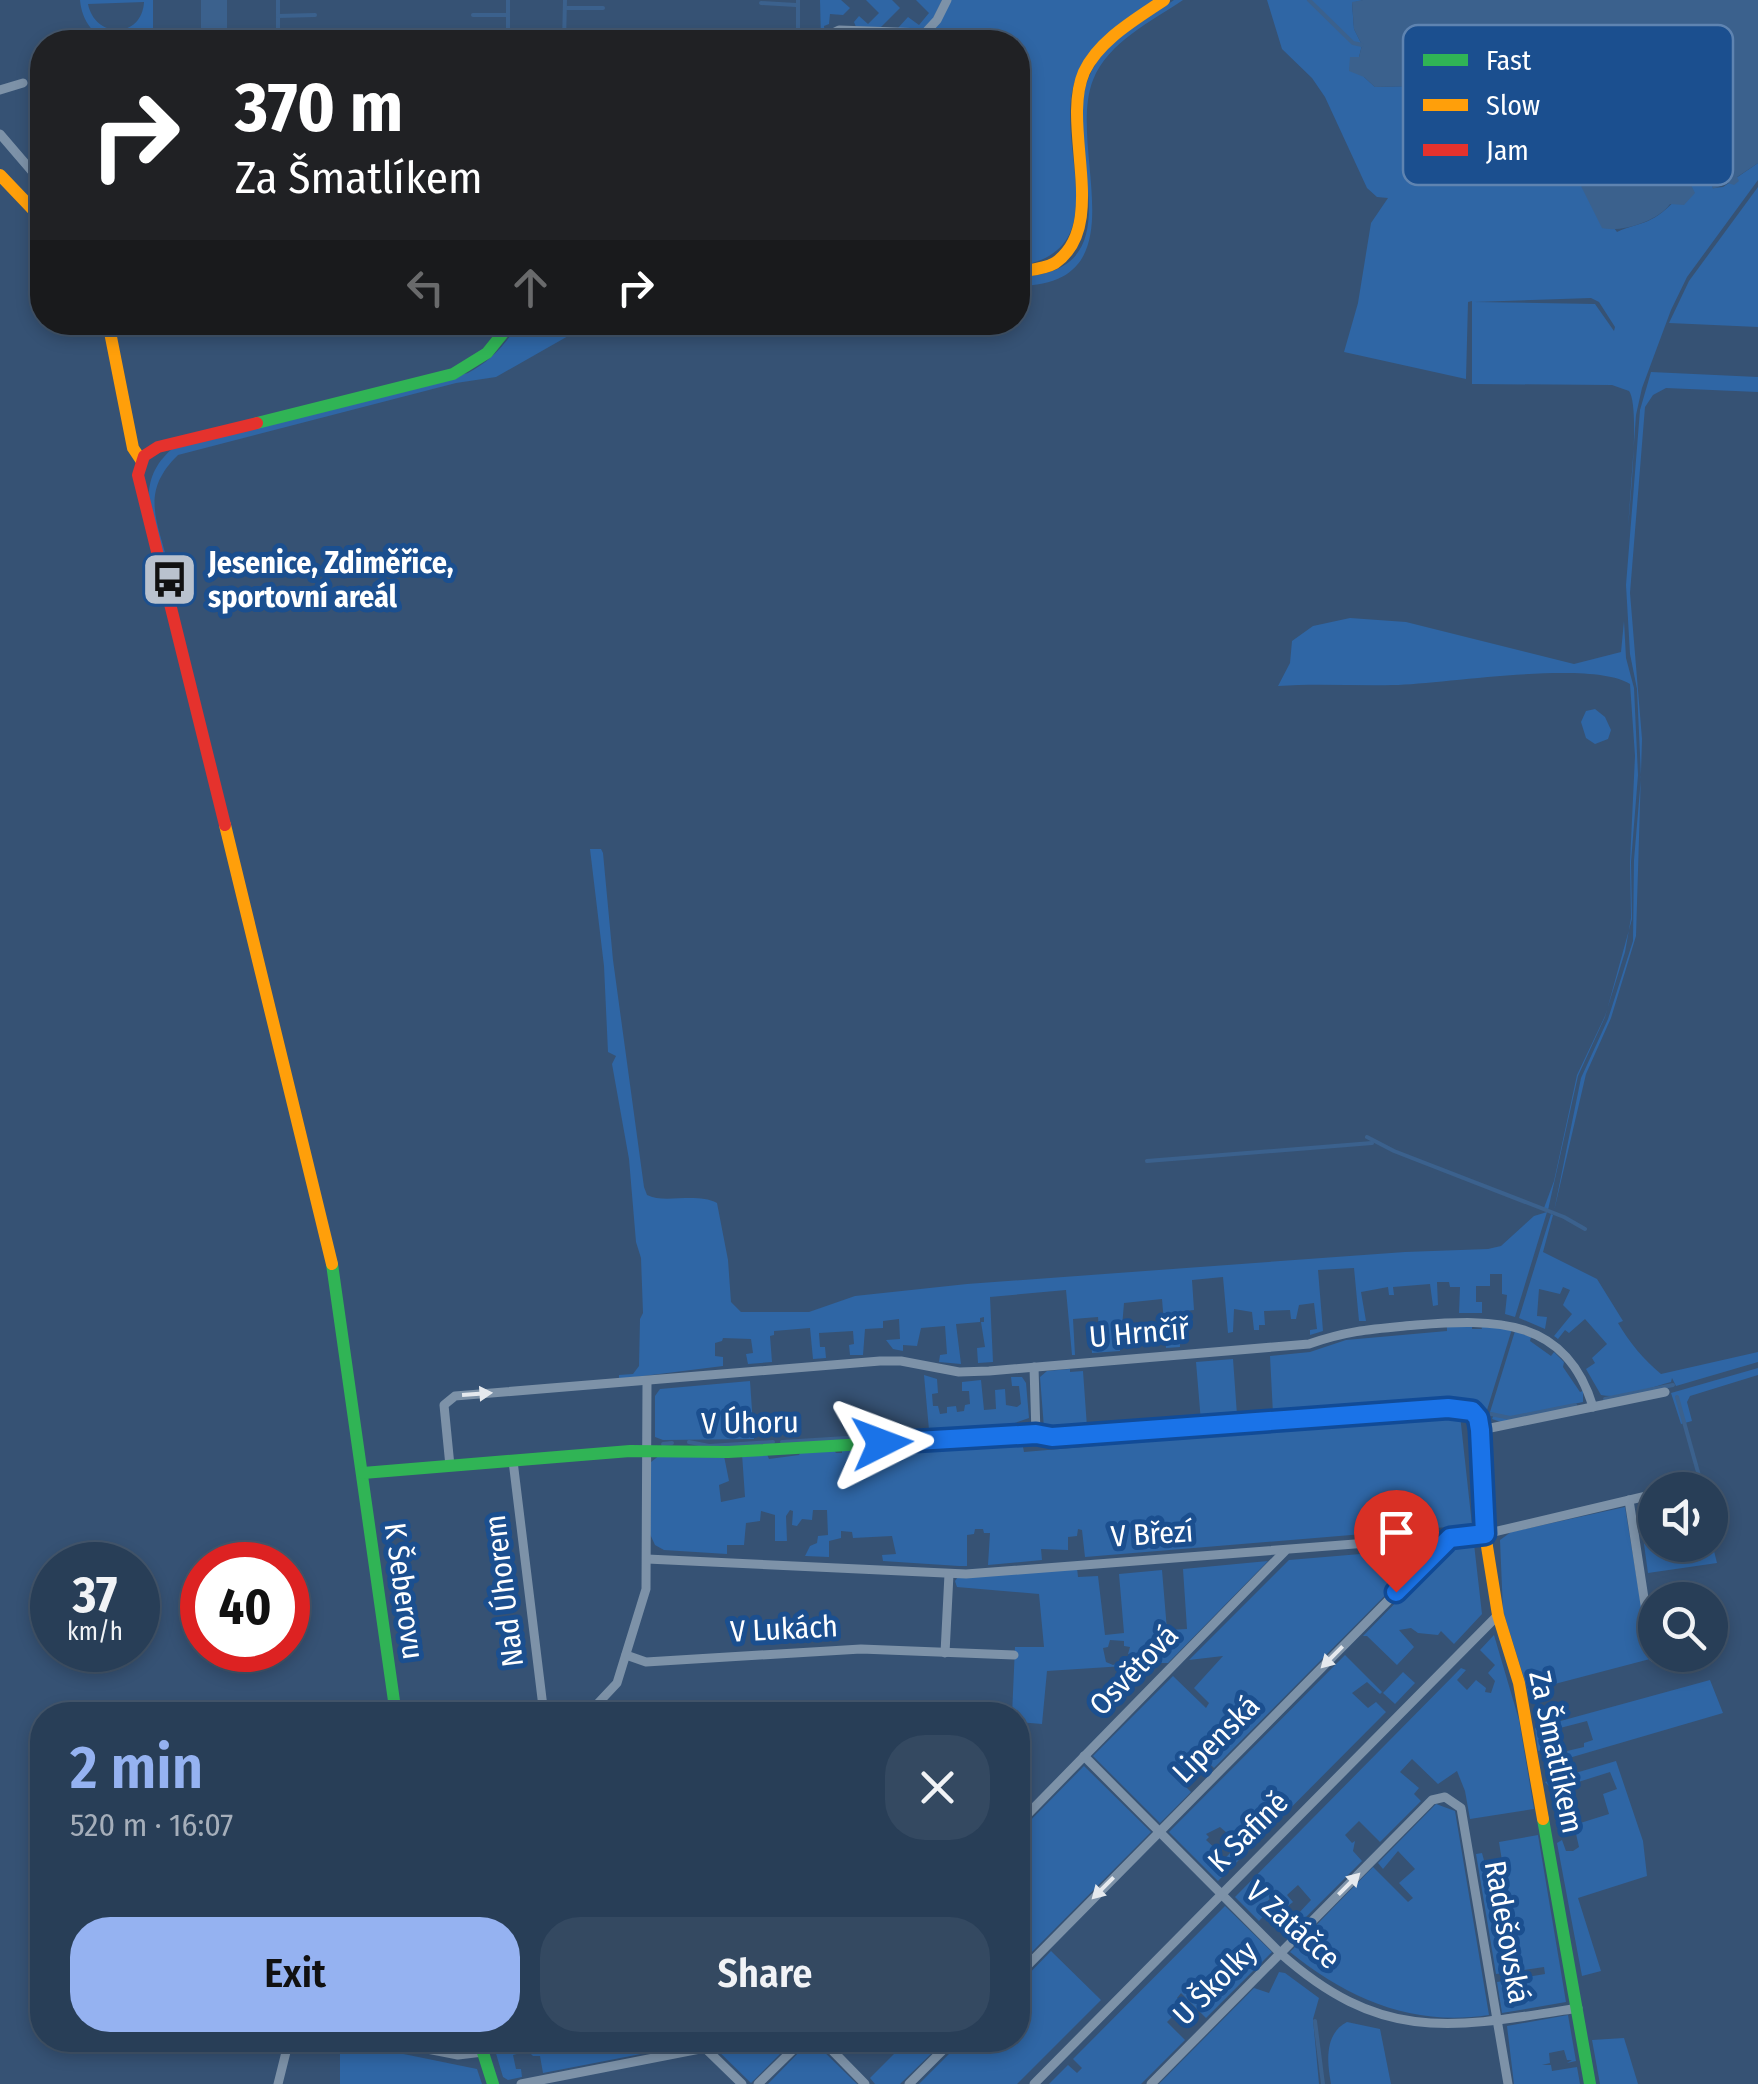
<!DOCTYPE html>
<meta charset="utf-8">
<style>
body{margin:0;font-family:"Fira Sans Condensed",sans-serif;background:#344961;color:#f1f3f6;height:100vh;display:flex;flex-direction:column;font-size:38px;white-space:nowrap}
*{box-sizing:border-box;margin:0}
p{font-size:32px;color:#a5aeba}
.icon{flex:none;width:55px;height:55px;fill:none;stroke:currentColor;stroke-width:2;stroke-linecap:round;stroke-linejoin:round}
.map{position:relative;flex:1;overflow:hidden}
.details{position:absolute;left:30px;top:1702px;width:1000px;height:350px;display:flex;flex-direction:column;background:#283e57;border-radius:40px;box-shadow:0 5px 15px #0003,0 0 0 2px #44576d}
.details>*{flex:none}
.top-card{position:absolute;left:30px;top:30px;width:1000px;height:305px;border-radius:40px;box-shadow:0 5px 15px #0003,0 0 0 2px #44576d;background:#202124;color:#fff;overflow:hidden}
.controls{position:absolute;left:1638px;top:1472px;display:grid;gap:20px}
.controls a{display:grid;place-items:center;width:90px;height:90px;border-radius:50%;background:#283e57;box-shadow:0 5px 15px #0003,0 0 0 2px #44576d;font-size:50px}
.speed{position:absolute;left:30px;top:1542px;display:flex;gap:20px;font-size:50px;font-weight:700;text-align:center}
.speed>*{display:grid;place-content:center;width:130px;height:130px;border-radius:50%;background:#283e57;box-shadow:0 5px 15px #0003,0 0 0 2px #44576d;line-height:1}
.speed small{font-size:25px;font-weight:400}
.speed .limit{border:15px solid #d22;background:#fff;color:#111}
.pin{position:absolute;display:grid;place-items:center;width:85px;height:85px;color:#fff;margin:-102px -42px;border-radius:50% 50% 50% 0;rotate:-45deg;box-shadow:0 0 10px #0007}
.pin .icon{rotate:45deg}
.me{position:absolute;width:110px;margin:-55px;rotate:87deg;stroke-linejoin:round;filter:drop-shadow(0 0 8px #0008)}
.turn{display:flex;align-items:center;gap:35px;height:210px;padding:0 40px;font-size:45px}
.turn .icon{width:130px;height:130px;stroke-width:2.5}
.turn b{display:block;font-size:70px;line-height:85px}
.lanes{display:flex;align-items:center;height:95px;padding:0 40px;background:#0003;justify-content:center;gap:50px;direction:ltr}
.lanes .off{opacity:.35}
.round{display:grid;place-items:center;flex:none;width:105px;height:105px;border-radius:40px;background:#344961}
.summary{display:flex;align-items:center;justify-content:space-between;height:170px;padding:0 40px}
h1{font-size:60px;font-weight:600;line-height:75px;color:#95b2f1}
.button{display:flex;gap:20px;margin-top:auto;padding:20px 40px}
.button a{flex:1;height:115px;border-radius:40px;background:#95b2f1;color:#111;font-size:40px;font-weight:600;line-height:115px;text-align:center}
.button a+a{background:#344961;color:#f1f3f6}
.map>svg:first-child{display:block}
.green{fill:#2f66a5;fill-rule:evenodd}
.water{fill:#3b618d}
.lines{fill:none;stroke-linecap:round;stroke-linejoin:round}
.stream{stroke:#3b618d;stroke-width:4}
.street{stroke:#7d92a8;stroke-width:9}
.fast{stroke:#30b455;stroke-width:12}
.slow{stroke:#ff9f0a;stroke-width:12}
.jam{stroke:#e5322d;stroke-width:12}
.oneway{fill:#e5e9ee}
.route-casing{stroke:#114b97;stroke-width:25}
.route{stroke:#1a73e8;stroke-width:18}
.labels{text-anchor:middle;stroke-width:10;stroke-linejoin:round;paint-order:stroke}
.poi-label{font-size:30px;font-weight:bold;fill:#fff;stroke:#1b4f8f;text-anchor:start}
.street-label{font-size:30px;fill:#fff;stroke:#1b4f8f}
.key{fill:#1b4f8f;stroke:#5f84b1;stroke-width:2.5}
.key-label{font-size:28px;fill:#fff}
</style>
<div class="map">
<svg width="1758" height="2084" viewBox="0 0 1758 2084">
<rect width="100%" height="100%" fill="#365274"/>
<g class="green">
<path d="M80,0h73v31c-12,0 -19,6 -31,8 -25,4 -40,-16 -42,-39zM144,2c-2,37 -49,37 -56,2z"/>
<polygon points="820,0 841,0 850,8 843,15 830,14 829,24 824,26 826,42 821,42"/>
<polygon points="866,0 892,0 900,8 880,28 856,27 854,22 859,16 868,24 879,13"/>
<polygon points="916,0 942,0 931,23 924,29 898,28 908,17 919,25 929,13"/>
<path d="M950,0h204c-18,17 -68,57 -77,76 -28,63 45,174 -59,190v-224h-185l8,-7 76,3 12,-5z"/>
<path d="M1174,0h9c-31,21 -75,42 -90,80 -27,69 50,205 -75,206v-9c124,-5 41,-130 71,-200 15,-36 54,-56 85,-77z"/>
<path d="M1267,0h96l-11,3 2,26 8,16 -3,12 5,20 11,10 36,-1 50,11 29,-4 41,3 22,11 8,26 7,10 -10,10 59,79c10,-5 21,-7 31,-11 18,-8 38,-30 46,-48l16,5 3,10 10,-1 35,-24v17l-71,97 -16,33 -29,78 -6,27 -8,113c2,-24 12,-123 1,-137l-17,-6 -140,-1v-83l-4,1 -2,77 -122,-27 14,-49 13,-80 17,-25 -11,-1 -10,-9 -42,-91 -13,-19 -30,-29zM1591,298l8,4 16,25 -1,4 -19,-27 -121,-2z"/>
<polygon points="1758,187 1758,327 1669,323 1689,281"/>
<path d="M519,323h72l-95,54 -40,6 -278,72c-39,38 -20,66 -9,113l-5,2c-11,-43 -32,-87 8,-121l296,-76c23,-12 38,-29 51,-50z"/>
<polygon points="1651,372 1758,377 1758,392 1666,388 1653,395 1645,407 1630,593 1642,739 1636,936 1611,1018 1586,1074 1554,1211 1581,1078 1608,1019 1633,941 1634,860 1641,777 1637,689 1630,654 1626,585 1640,410"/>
<path d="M1350,618l56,4 168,42 47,-12 3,-31 2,37 8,30 4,87 -7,87 1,57 -27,98 -27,59 -30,134 -4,-2 10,-27 23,-106 28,-59 20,-64 6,-34 -1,-56 5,-106 -5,-72c-39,-25 -185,0 -237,1 -38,1 -77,-2 -115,1l12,-23 2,-22 21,-15z"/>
<polygon points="1595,709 1605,717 1611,730 1608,739 1595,744 1586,738 1581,722 1586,711"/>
<path d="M590,849h11l2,4 10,107 31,227 3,8c17,9 49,-3 70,8l11,57 3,42 10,10h68l46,-16 112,-12 438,-32 83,-3 13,-3 33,-30 13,-4 -32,105 -10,-3 2,-19 -5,-1v-20h-12v12h-14v16h6v11h-23l1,-26h-10l-1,-5h-12l1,23 -5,1 -3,-22 -37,3 1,8h-5l-1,-8 -27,5 5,29h-7l-5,-53 -36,2 5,61 -13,4v-5l7,-1 -3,-26 -15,2 -3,14h-5l-1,-9 -26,1 1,14h-6v5h-5l-2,-18 -18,-3 -1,23 -5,1 -5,-56 -31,3 2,30 -25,3 2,17h8l1,17 -14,1 -4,-49 -38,4 -4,48 -28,2 -1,-11 9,-1 -2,-24 -25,2 2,36h-3l-6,-65 -76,7 3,65 -15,1 -1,-15 8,-1 -4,-25h3v-5l-4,1v4l-24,2 5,40 -22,-2 1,-7 7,-1 -2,-28 -24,2 -4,18 -14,-1v6l-10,-2 -7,-9 14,-1 -1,-20 -16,2v7l-18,1 -2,26h-13l-1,-10 5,-1 -1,-13 -34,2 1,14h5l1,11 -13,1 -3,-31 -36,3v4l-4,1 2,26 -24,2 -2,-10 7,-1 -2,-14 -28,-1 -1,3 -7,2v13l8,1v9l-104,13v-4l14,-1 6,-8 1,-47 3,-6 -2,-55 -5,-16 -7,-83 -17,-95 4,-8 -8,-4 -4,-86z"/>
<path d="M1551,1214l2,1 -10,37 54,27 26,42 -5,2c11,19 26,37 43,51l97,-22v10l-82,24 -4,-8 -1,4c-20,5 -49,18 -70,13l-15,-26 9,-6 -3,-5 15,-14 -22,-25 -16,14 -4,-3 -7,9 -4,-3 18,-22 -9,-9 7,-15 -7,-3 -3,7 -21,-5 -2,27 10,1 -2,12 -26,-11z"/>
<polygon points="1472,1325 1472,1329 1482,1329 1481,1325 1512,1329 1487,1410 1456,1402 1201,1422 1196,1362 1233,1359 1237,1415 1273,1414 1270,1356 1310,1352 1346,1340 1447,1331 1447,1327"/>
<polygon points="1515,1331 1531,1337 1530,1341 1551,1356 1554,1352 1564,1362 1563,1367 1580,1392 1583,1391 1583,1402 1573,1404 1573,1407 1501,1422 1492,1419 1494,1414 1490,1412"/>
<polygon points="1758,1368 1758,1375 1690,1396 1687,1402 1692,1421 1681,1424 1671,1393"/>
<polygon points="1070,1369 1070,1372 1083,1371 1087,1427 1044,1428 1040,1377 1047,1371"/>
<polygon points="924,1375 937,1379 938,1393 932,1394 933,1406 938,1406 940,1414 947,1413 947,1407 956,1406 957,1412 964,1411 965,1405 970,1404 969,1391 962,1391 962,1382 981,1380 984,1410 996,1409 995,1390 1005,1389 1006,1405 1017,1407 1021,1404 1019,1386 1012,1386 1011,1377 1022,1377 1026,1383 1029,1418 1012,1424 929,1430"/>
<polygon points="750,1381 754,1439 663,1440 655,1437 655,1396 660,1389"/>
<polygon points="1460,1415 1472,1525 1085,1557 1082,1530 1078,1529 1077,1536 1068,1537 1068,1550 1041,1549 1042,1560 988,1565 990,1533 984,1533 983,1529 975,1529 974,1534 967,1535 967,1566 959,1566 883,1561 882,1555 896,1554 892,1536 853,1538 852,1532 841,1531 841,1538 829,1541 829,1557 805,1556 810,1546 817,1543 818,1536 828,1535 827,1510 813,1510 812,1520 802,1519 797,1526 792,1525 793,1511 790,1510 786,1516 787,1541 775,1541 775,1515 761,1511 760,1521 746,1523 744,1545 727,1545 727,1554 664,1550 655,1545 650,1534 651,1462 660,1455 724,1456 729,1481 719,1485 721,1502 745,1497 742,1454 766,1452 769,1459 799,1455 802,1450 832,1448 836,1453 842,1453 842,1447 863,1446 867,1451 871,1451 872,1446 902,1446 895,1450 985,1444 986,1439 1018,1437 1034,1441 1022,1442 1024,1452"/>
<polygon points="1655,1504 1655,1545 1710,1545 1710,1535 1717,1563 1648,1573 1639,1508"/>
<polygon points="1625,1507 1650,1659 1528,1691 1503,1611 1500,1540 1511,1532"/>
<polygon points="1474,1544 1482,1614 1454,1644 1441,1631 1438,1635 1418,1633 1411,1628 1399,1630 1414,1647 1397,1665 1367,1636 1363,1636 1451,1546"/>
<polygon points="1432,1548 1214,1768 1195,1750 1183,1761 1188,1767 1178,1779 1191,1792 1160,1823 1093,1756 1173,1676 1206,1708 1209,1703 1194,1688 1223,1656 1189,1660 1289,1560"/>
<polygon points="1268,1561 1168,1663 1155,1663 1157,1656 1151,1659 1150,1652 1128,1654 1130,1647 1124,1646 1124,1641 1110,1640 1108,1647 1103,1648 1106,1662 1113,1665 1125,1661 1126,1665 1140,1665 1047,1671 1042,1724 1018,1722 1018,1715 1012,1715 1015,1647 1044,1647 1039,1594 957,1587 955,1581 958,1577 1077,1568 1078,1577 1098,1576 1105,1635 1124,1633 1119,1574 1162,1570 1167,1630 1187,1629 1183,1569"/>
<polygon points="1494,1635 1519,1720 1534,1809 1470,1819 1465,1791 1457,1771 1438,1784 1412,1759 1400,1772 1419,1788 1414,1794 1421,1801 1380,1842 1359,1821 1345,1835 1352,1843 1355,1841 1353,1851 1362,1861 1302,1921 1297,1915 1311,1900 1298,1885 1287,1895 1293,1902 1288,1906 1274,1894 1265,1904 1270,1909 1259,1921 1235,1897 1461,1668 1466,1670 1457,1680 1467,1690 1476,1680 1486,1688 1485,1692 1491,1693 1495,1681 1488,1673 1495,1665 1480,1650"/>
<path d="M1345,1655l37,37 -2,2 -13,-12 -15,11 16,15 8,-6 10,10 -168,169 -49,-49zM1220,1827l7,6 2,-2 4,3 -9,9 8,8 -18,19 -6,-8 11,-10 -13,-12 3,-3 -3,-3z"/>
<polygon points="1403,1672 1415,1683 1395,1704 1383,1693"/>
<polygon points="1710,1680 1723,1713 1569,1758 1567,1751 1584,1747 1584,1743 1593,1740 1587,1721 1560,1728 1563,1744 1538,1751 1535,1728"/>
<polygon points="1616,1761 1643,1841 1647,1876 1578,1898 1601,1971 1582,1976 1557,1843 1562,1840 1566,1851 1573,1851 1579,1847 1574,1825 1609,1814 1603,1794 1617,1789 1610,1772 1553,1790 1545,1782"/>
<polygon points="1084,1766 1151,1832 1018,1966 1018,1833"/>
<path d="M1436,1804l19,7 34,204c-76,12 -141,-16 -199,-63l83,-85 35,35 5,-4 -14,-15 16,-14 -17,-18 -15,18 -5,-6z"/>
<polygon points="1538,1835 1566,2002 1502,2013 1497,1982 1545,1974 1544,1967 1518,1971 1515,1956 1502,1958 1504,1973 1496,1974 1476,1854 1482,1853 1485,1864 1502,1861 1499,1842"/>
<polygon points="1225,1906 1272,1952 1206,2018 1181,1993 1177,1998 1184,2005 1167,2022 1185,2040 1141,2084 1049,2084 1068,2065 1077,2073 1082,2068 1073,2059"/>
<polygon points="1051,1951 1101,2000 1017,2084 919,2084 963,2040 1018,2040 1018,1985"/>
<polygon points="1279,1972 1285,1973 1319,1998 1313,2019 1319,2084 1159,2084 1254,1988 1269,1993"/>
<polygon points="1568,2015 1576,2061 1567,2063 1572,2060 1567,2060 1564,2050 1549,2053 1550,2063 1542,2065 1551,2065 1552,2071 1577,2067 1580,2084 1514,2084 1507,2026"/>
<path d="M1347,2022l33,7 11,55h-60c-4,-22 -7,-50 16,-62z"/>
<polygon points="1624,2038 1638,2084 1600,2084 1592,2040"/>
<polygon points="492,2040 794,2040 751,2083 708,2041 543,2073 540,2056 533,2056 528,2051 513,2055 516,2069 521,2069 522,2077 508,2080 503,2077"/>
<polygon points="877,2040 923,2040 934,2051 900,2084 875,2084 870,2078 895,2053"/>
<polygon points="340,2041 477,2069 482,2084 340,2084"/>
<polygon points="808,2043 815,2043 857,2084 768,2084"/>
</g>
<g class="water">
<rect x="201" y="0" width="26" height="42"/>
<path d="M1363,0h395v163l-21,14 2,4 -5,4 -6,-2 -15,6 -3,-11 -16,-4 -4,9 5,10 -11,12 -14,-1c-12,17 -49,29 -68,24l-22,-44 -22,-31 10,-11 -7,-9 -8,-26 -23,-11 -40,-3 -29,4 -50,-11 -36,1 -11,-10 -15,-6 1,-14h9l3,-12 -8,-16 -2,-27z"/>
</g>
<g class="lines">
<g class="stream">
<polyline points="278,0 278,42"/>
<polyline points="508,0 508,42"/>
<polyline points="1309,0 1353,43 1362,45"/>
<polyline points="761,3 796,5"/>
<polyline points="565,8 603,8"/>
<polyline points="473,15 508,15"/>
<polyline points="278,16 315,15"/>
<polyline points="474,35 508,35"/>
<polyline points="280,36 315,35"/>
<polyline points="564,42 565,0"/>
<polyline points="798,42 798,0"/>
<polyline points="1367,1137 1394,1151 1564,1217 1585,1229"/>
<polyline points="1147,1161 1372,1143"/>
<polyline points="1677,1397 1703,1490"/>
<polyline points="1605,1399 1673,1385"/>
<path d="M1405,1405c29,-3 54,-9 80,6"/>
<polyline points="1491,1414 1510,1418 1575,1405"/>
<polyline points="1056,1430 1141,1424"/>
<polyline points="964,1432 1017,1428"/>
<polyline points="898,1435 944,1432"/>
<polyline points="689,1442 709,1446 773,1442"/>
<polyline points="782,1442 879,1436"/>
<polyline points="663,1444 672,1443"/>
<polyline points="1315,2021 1323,2084"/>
</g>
<g class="street">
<polyline points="828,42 833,33 839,30 925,33 937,20 947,0"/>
<polyline points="0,90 23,83"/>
<polyline points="0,134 42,183"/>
<polyline points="1034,1367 1036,1434"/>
<polyline points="1481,1430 1665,1392"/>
<polyline points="513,1461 544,1715"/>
<path d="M450,1466l-6,-61 11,-9 425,-35h21l58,11 30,-1 320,-27c40,-14 65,-15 107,-19 79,-6 150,-8 177,82"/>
<polyline points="1629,1500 1653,1657"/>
<polyline points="647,1559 966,1574 1485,1534 1655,1494"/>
<polyline points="945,1653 949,1574"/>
<polyline points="626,1655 646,1662 861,1649 1014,1655"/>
<polyline points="587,1715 617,1683 646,1589 647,1382"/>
<path d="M1084,1756l196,197c102,91 173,75 298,55"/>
<polyline points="1018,1824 1285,1551"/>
<polyline points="1018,1975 1450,1538"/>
<polyline points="381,2040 458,2055 483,2052"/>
<polyline points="822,2040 865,2084"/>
<polyline points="278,2084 289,2040"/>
<polyline points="521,2084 705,2048 742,2084"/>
<polyline points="758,2084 803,2040"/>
<polyline points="909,2084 953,2040"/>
<polyline points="1034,2084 1498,1615"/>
<polyline points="1151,2084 1432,1800 1445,1797 1461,1808 1508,2084"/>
</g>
<g class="fast">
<polyline points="257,423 453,374 487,353 512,322"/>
<polyline points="332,1264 396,1715"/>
<polyline points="363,1473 630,1451 728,1452 1036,1434 1048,1436"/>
<polyline points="1543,1819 1590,2084"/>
<polyline points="479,2040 493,2084"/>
</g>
<g class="slow">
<polyline points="0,175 42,219"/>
<path d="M1018,272c12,-2 27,-3 37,-9 55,-38 5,-136 29,-191 15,-32 52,-53 80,-72"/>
<polyline points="108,322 133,448 141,460"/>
<polyline points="225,825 332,1264"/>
<polyline points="1048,1436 1448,1408 1472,1411 1481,1430 1485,1534 1498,1615 1519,1683 1543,1819"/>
</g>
<polyline class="jam" points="225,825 138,475 144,456 158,447 257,423"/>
</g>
<defs><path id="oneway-solid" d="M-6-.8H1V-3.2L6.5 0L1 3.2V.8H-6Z" transform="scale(2.5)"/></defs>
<g class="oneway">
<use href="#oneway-solid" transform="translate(477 1394) rotate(-4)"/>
<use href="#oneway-solid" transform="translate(1332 1657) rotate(135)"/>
<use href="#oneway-solid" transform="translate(1349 1884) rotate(-45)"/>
<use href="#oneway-solid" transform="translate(1103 1888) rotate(135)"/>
</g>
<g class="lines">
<defs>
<polyline id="route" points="882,1443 1036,1434 1052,1437 1448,1408 1472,1411 1478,1418 1480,1430 1485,1534 1450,1538 1396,1592"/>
</defs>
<use href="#route" class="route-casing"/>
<use href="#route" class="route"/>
</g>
<defs>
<symbol id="bus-square" viewBox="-11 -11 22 22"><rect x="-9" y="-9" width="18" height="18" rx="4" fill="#b9c2ce" stroke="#1b4f8f"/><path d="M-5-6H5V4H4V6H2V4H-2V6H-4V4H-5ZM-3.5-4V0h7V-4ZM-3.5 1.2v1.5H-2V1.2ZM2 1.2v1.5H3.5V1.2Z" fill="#111"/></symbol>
</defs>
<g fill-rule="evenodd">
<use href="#bus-square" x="138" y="548" width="63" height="63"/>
</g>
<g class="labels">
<g class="poi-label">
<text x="208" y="573">Jesenice, Zdiměřice,<tspan x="208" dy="34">sportovní areál</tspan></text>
</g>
<g class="street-label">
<text transform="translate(1139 1333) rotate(-5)" y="10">U Hrnčíř</text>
<text transform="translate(750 1423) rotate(-1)" y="10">V Úhoru</text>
<text transform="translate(1152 1534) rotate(-4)" y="10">V Březí</text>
<text transform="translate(404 1591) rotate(82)" y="10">K Šeberovu</text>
<text transform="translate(504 1591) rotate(-97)" y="10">Nad Úhorem</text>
<text transform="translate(784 1629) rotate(-3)" y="10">V Lukách</text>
<text transform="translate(1134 1670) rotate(-46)" y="10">Osvětová</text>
<text transform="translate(1216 1739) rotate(-45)" y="10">Lipenská</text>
<text transform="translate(1556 1752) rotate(78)" y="10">Za Šmatlíkem</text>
<text transform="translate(1248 1832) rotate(-45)" y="10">K Safině</text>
<text transform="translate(1293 1925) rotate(42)" y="10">V Zatáčce</text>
<text transform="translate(1507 1932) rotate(80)" y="10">Radešovská</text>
<text transform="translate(1215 1983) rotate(-45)" y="10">U Školky</text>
</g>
</g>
<rect x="1403" y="25" width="330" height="160" rx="15" class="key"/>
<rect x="1423" y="54" width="45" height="12" fill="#30b455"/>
<rect x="1423" y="99" width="45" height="12" fill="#ff9f0a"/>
<rect x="1423" y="144" width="45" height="12" fill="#e5322d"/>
<g class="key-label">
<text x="1486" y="70">Fast</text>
<text x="1486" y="115">Slow</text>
<text x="1486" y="160">Jam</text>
</g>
</svg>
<div class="controls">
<a><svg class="icon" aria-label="sound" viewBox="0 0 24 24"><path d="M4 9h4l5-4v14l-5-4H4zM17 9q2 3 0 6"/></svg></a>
<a><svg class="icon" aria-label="search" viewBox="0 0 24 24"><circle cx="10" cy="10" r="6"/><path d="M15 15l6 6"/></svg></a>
</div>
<div class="speed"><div>37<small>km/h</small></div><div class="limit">40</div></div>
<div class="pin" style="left:1396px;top:1592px;background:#d93025"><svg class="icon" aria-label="arrive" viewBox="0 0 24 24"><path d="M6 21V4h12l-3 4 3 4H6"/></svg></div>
<svg class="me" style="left:882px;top:1443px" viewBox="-20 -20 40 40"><path d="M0-17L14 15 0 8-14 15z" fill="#1a73e8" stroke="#fff" stroke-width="4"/></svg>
<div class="top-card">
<div class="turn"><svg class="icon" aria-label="right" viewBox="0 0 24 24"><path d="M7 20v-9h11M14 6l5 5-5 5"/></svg><div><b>370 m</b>Za Šmatlíkem</div></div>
<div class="lanes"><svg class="icon off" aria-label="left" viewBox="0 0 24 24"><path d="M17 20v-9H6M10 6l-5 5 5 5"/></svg><svg class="icon off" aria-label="ahead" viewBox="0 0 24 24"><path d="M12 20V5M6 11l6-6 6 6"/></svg><svg class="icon" aria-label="right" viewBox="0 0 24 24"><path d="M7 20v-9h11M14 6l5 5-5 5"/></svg></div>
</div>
<section class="details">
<div class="summary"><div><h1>2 min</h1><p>520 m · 16:07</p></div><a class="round"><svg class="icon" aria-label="close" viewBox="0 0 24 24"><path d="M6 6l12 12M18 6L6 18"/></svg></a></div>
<div class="button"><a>Exit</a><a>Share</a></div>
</section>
</div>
